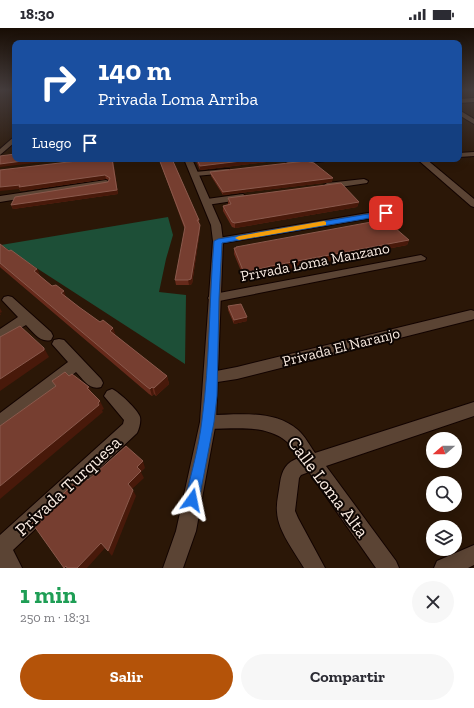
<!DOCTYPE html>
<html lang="es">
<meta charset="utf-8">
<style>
body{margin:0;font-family:"Zilla Slab",serif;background:#f7f7f7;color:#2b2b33;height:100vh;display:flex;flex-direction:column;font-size:15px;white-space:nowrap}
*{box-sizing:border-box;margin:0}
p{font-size:13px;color:#7c7c81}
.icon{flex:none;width:22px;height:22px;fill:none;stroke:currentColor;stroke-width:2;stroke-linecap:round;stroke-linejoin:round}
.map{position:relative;height:540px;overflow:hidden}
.drawer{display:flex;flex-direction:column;background:#fff;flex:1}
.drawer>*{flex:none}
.banner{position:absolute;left:12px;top:12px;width:450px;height:122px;border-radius:8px;box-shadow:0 2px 10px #0003;background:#1a4fa0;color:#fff;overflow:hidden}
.needle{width:26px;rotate:250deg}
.tools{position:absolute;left:426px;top:404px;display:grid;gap:8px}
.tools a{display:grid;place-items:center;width:36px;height:36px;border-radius:50%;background:#fff;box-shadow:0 2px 10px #0003;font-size:20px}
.pin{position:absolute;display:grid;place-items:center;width:34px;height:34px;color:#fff;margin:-17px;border-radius:8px;box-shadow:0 2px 6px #0006}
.me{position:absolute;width:44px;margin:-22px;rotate:12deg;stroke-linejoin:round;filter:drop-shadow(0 0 3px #0008)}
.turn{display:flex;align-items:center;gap:14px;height:84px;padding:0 20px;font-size:18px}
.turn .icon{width:52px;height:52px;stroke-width:2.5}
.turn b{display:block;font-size:28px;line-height:34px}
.then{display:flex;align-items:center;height:38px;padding:0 20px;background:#0003;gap:8px;font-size:15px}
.round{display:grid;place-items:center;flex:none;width:42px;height:42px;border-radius:21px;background:#f7f7f7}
.headline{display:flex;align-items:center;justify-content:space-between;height:68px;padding:0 20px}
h1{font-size:24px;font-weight:800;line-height:30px;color:#1e9e55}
.primary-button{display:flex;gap:8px;margin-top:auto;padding:8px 20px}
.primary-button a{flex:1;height:46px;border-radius:24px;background:#b45309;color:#fff;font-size:16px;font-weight:800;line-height:46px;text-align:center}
.primary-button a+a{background:#f7f7f7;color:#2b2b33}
.status{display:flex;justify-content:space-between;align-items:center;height:28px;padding:0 20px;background:#fff;direction:ltr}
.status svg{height:11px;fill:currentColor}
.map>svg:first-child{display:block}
.green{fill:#1d4f37}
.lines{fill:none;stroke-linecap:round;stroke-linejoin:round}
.minor-casing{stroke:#120300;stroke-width:2}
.tertiary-casing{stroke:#120300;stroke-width:2}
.minor{fill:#5b4434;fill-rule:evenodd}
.tertiary{fill:#5b4434;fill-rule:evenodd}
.wall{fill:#662a1b}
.shaded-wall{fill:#48190a}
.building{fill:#763e30;stroke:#8a594c}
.route{fill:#1a73e8;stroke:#114b97}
.slow{fill:#f59e0b}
.labels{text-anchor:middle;stroke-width:4;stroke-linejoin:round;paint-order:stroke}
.street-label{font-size:15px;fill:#f9ebe1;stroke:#0d0502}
.near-street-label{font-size:18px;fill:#f9ebe1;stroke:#0d0502}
</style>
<div class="status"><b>18:30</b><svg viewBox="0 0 49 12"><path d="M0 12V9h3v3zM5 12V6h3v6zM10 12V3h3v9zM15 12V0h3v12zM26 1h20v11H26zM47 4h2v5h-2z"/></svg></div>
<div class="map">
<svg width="474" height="540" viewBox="0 0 474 540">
<rect width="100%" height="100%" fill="#2b1707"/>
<polygon class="green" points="168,189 173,207 166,231 159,264 186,267 185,336 1,217"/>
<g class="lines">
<defs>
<g id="minor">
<polygon points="474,70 474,74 459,75 459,71"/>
<polygon points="459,82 474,91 474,96 459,87"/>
<polygon points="15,108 15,114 0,127 0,121"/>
<polygon points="474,124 474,128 459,129 459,125"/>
<polygon points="305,131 329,131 325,133 290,137 286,135 290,133"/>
<polygon points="417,131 426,131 474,171 474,179 471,178"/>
<polygon points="226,141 229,141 229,145 195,148 191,146 195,144"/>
<polygon points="364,151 368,153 367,155 327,161 323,158 327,155"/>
<polygon points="106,152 110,154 109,156 0,174 0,168"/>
<polygon points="243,166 247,169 246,171 207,177 203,174 207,171"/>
<polygon points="386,182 389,183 389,187 218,216 213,213 218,210"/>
<polygon points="421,227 426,230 425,232 214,274 210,273 208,270 210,267 214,266"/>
<path d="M8,268l4,1 39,35 2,4 -2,4c-11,3 -18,-8 -25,-15l-26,15v-11l18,-12 -16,-17 2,-3z"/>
<polygon points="471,282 474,283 474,291 471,292 237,351 211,355 206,353 204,349 206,345 237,339"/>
<path d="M59,311l5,1 37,39 2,4 -2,4c-11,4 -18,-8 -25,-15l-70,55 -6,2v-16l68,-51 -16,-18 2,-4z"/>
<path d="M112,361c7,3 26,21 28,28 1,5 -1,12 -3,16l-124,117 9,18h-22v-33l123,-111 1,-4 -20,-24 3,-5z"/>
<path d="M474,374v14l-148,50 70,95 3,7h-23l-67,-96 -8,3 -2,3 -4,33 3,7 27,50h-21c-10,-17 -26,-37 -27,-56 -1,-9 2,-20 3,-29 2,-13 6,-21 19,-25 -4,-6 -8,-13 -13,-17 -21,-17 -52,-12 -78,-12l-6,-2 -2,-5 2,-5 6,-2c30,0 66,-6 90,15 7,6 12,16 17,23z"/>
<polygon points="474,517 474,537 468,540 434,540 437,533"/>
</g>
<polygon id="tertiary" points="184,131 192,131 221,197 223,213 216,394 196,503 183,540 163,540 176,503 200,394 213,213 211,197"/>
</defs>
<use href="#minor" class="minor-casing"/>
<use href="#tertiary" class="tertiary-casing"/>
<use href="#minor" class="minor"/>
<use href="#tertiary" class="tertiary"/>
</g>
<g class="wall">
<polygon points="113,131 118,166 13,181 11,177 108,154 109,152 106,151 21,163 19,161"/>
<polygon points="159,131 172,131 199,192 200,202 192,256 189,257 176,257 175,252 185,202"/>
<polygon points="195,131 292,131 200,142"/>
<polygon points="210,144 332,154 223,167 211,148"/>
<polygon points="228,170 359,174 357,179 235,200 232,199 223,183 223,178 228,177"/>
<polygon points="409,212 407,217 271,244 244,250 234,226 234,220 236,220 236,219"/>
<polygon points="0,216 9,223 37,241 40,248 79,279 100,294 113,300 115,307 167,348 169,356 156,368 154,366 152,368 149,366 1,240 0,239"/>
<polygon points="228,278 247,289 247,293 234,296 228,282"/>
</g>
<g class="shaded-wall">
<polygon points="37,131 67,131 0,139 0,136"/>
<polygon points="113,131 118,166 13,181 11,177 117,162"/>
<polygon points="258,131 292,131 200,142 200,138"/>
<polygon points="105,147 106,151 21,163 20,161 0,163 0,159"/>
<polygon points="333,150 332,154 223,167 223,164"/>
<polygon points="359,174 357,179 235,200 235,195"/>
<polygon points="200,197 200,202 192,256 189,257 188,252"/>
<polygon points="409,212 407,217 271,244 244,250 244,245 271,238"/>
<polygon points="37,241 41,249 34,243"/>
<polygon points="64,263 67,271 61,265"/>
<polygon points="0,280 2,284 0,285 1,287 0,287"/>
<polygon points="247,289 247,293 234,296 234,292"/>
<polygon points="113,300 116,308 110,303"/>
<polygon points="44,320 49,329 0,363 0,351"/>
<polygon points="167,348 169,356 156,368 154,360"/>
<polygon points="89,359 92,366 87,360"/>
<polygon points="152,359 154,366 152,368 150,361"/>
<polygon points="100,373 104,381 102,382 103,384 0,471 0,458"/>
<polygon points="143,433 145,440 141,444 144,450 131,462 128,456 137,439"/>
<polygon points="133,462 136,468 112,528 108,523"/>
<polygon points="101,515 105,520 87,540 77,540"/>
</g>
<g class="building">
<polygon points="15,126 15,131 37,131 0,136 0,128"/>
<polygon points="94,131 112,131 117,162 11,177 15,169 108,154 110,150 105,147 19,159 20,157 0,159 0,142"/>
<polygon points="159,131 172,131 199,192 197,192 200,197 191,251 188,252 175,252 185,199"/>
<polygon points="197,131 258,131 200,138"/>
<polygon points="306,133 314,135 333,150 223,164 210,144"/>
<polygon points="341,155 359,174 235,195 232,194 223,178 231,176 228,170"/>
<polygon points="382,192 387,193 409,212 271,238 244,245 234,220 236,220 236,219"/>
<polygon points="0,216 9,223 11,222 37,241 34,243 52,258 56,257 64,263 61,265 79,279 100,294 103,292 113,300 110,303 167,348 154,360 152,359 150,361 146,358 0,235"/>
<polygon points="241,276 247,289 234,292 228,278"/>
<polygon points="20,298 44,320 44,322 0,351 0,309"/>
<polygon points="65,344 69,348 72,346 89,359 87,360 100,373 98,375 99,377 0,458 0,398 56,358 52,353"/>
<polygon points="126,418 143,433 137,439 141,443 128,456 133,462 108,523 101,515 77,540 67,540 66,538 64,540 32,495 83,447 88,452"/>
</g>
<linearGradient id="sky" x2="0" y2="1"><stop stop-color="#180d04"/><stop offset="0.45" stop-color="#443c3c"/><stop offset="1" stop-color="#443c3c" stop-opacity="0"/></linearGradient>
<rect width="474" height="137" fill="url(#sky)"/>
<path class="route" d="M386,183l2,1v3l-166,28 -3,55 -2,98 -3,26 -15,78 -2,5 -5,2 -5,-2 -2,-5c6,-26 14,-53 17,-80 8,-59 7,-119 12,-179l4,-2z"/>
<polygon class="slow" points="324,193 326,194 326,197 239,212 235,210 239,208"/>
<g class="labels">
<g class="street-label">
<text transform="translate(315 234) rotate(-11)" y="5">Privada Loma Manzano</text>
<text transform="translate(341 319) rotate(-14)" y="5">Privada El Naranjo</text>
</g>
<g class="near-street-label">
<text transform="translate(68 458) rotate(-43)" y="6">Privada Turquesa</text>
<text transform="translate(328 459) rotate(53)" y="6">Calle Loma Alta</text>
</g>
</g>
</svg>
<div class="tools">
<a><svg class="needle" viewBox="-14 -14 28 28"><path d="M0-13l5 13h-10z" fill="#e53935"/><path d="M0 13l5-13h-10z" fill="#7c7c81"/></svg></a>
<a><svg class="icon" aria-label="search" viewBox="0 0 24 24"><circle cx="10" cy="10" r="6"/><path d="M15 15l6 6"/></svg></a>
<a><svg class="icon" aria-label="layers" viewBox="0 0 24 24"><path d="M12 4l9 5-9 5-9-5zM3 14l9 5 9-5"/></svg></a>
</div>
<div class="pin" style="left:386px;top:185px;background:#d93025"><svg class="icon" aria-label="arrive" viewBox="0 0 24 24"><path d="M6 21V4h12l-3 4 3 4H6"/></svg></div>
<svg class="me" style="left:192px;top:472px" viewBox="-20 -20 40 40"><path d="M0-17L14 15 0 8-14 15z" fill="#1a73e8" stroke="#fff" stroke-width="4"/></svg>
<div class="banner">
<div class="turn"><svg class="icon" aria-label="right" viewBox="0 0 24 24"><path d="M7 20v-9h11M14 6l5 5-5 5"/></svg><div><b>140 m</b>Privada Loma Arriba</div></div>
<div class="then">Luego<svg class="icon" aria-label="arrive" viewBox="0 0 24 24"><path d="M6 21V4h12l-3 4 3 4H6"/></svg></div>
</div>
</div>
<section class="drawer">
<div class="headline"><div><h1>1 min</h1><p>250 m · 18:31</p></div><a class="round"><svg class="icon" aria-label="close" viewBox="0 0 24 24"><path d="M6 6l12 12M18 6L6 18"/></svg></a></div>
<div class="primary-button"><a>Salir</a><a>Compartir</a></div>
</section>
